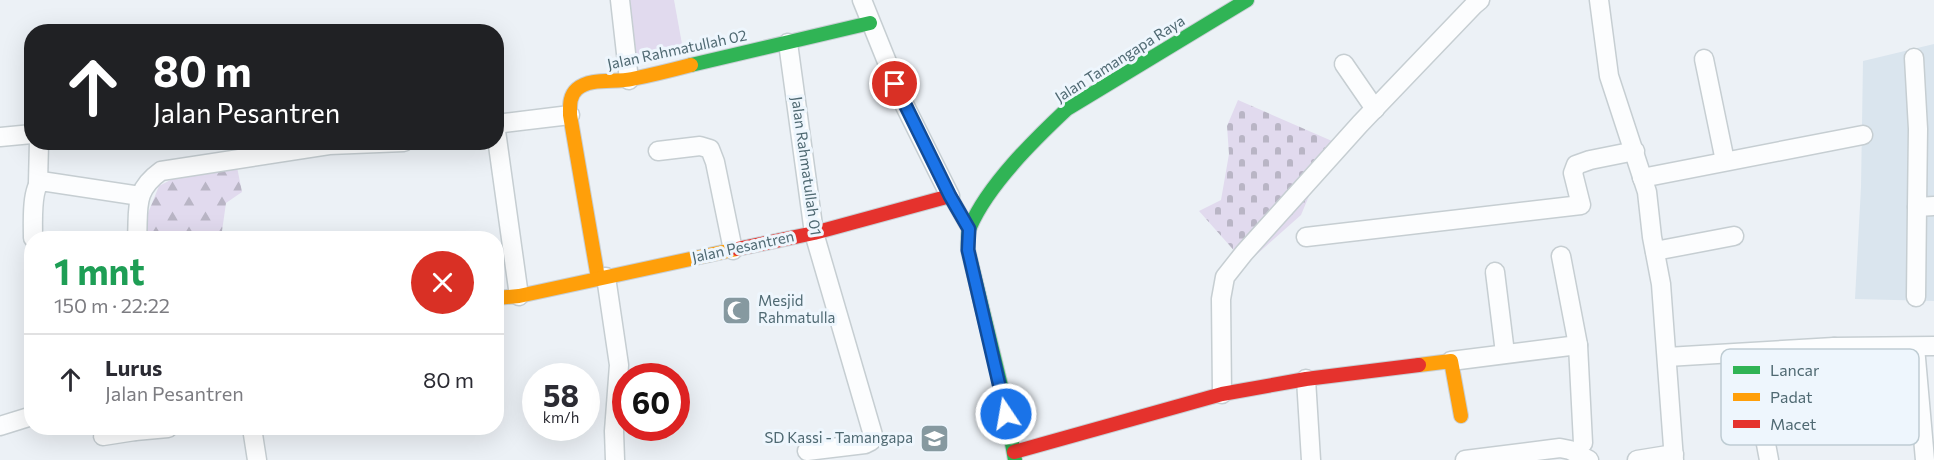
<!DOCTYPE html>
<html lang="id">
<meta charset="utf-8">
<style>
body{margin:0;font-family:Commissioner,sans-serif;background:#f7f7f7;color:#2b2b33;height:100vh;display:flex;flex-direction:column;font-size:22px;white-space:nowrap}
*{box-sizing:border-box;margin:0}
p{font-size:20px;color:#7c7c81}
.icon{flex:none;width:33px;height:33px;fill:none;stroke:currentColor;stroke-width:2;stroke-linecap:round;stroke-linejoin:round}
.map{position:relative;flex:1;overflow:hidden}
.drawer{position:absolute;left:24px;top:231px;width:480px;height:204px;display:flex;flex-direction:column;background:#fff;border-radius:24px;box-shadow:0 6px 24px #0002}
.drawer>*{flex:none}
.hud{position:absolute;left:24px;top:24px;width:480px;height:126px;border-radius:24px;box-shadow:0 6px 24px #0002;background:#202124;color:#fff;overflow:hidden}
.speed{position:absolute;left:522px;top:363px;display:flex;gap:12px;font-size:30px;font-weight:700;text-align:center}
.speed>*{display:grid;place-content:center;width:78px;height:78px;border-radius:50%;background:#fff;box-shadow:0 6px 24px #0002;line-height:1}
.speed small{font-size:15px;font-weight:400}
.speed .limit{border:9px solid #d22;background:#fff;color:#111}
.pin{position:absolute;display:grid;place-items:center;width:51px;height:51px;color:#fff;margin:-26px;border:3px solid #fff;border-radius:50%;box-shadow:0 2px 6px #0007}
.me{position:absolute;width:66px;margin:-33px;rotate:348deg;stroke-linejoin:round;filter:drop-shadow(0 0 4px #0008)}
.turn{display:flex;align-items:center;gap:21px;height:126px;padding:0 30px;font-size:27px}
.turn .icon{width:78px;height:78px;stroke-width:2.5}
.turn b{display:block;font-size:42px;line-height:51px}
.round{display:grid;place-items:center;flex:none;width:63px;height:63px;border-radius:32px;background:#f7f7f7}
.headline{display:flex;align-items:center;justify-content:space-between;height:102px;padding:0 30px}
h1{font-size:36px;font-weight:700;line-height:45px;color:#1e9e55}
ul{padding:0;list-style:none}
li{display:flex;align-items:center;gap:18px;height:90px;padding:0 30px;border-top:2px solid #e1e1e2}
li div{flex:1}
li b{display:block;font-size:22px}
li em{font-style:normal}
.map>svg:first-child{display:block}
.residential{fill:#dae5ee}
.forest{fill:url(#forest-firs)}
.cemetery{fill:url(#cemetery-stones)}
.green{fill:#e1daee}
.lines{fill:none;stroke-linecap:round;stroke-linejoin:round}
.street-casing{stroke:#c6ced2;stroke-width:21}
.fast-casing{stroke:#c8cfd4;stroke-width:16}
.slow-casing{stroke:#c8cfd4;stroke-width:16}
.jam-casing{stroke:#c8cfd4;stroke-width:16}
.street{stroke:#fcfdfe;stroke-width:18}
.fast{stroke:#30b455;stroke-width:14}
.slow{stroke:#ff9f0a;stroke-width:14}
.jam{stroke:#e5322d;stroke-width:14}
.route-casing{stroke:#114b97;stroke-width:15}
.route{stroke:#1a73e8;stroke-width:10}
.labels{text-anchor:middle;stroke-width:6;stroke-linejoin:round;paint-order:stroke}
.street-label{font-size:15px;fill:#4f6972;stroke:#eef6fd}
.poi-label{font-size:15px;fill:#4f6972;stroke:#eef6fd;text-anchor:start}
.key{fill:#eef6fd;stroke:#beccd3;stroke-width:1.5}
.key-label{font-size:16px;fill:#4f6972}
</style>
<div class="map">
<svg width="1934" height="460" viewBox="0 0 1934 460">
<defs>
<pattern id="forest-firs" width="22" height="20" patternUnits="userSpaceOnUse" patternTransform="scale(1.5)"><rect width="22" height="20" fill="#e1daee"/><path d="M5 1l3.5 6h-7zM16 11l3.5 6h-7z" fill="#b9b5c5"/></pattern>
<pattern id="cemetery-stones" width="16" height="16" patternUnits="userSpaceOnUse" patternTransform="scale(1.5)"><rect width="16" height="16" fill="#e1daee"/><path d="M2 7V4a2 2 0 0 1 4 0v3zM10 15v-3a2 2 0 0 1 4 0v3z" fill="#b9b5c5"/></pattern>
</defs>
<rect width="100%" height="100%" fill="#ecf1f6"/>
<polygon class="residential" points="1934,44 1934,301 1855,299 1861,187 1863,61"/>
<polygon class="forest" points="237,167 242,192 226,203 221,238 147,238 146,218 159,186 180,175"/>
<polygon class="cemetery" points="1238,100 1332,141 1301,215 1246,264 1199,211 1221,200 1229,154 1227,126"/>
<polygon class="green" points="622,0 674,0 684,55 627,61"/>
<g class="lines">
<defs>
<g id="street">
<polyline points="620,0 629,80"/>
<polyline points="862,0 904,104 950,196"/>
<polyline points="1599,0 1609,76 1647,192 1652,237 1661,284 1674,460"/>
<polyline points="788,43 814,233 873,435 871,441 865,444 807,451"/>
<polyline points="1914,58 1918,129 1917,207"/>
<polyline points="1704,59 1725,161"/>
<polyline points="1344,64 1375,109"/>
<polyline points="496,124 570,115"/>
<polyline points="496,131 519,296"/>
<polyline points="0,137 32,134"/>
<polyline points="658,151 700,146 710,149 715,162 733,250"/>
<polyline points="1642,178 1863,135"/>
<polyline points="38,183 39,142"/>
<polyline points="1306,237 1581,205 1573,173 1576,165 1590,160 1635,151"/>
<path d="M33,238c0,-13 -2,-48 8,-57l99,15"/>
<path d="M137,238c2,-30 -4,-47 24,-67l168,-26 75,-3"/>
<polyline points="1655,251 1734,236"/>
<polyline points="1561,256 1578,345"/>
<polyline points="1495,272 1505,353"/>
<polyline points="606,277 619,365 614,431 615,460"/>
<polyline points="1916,297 1917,207 1934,206"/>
<polyline points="1834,347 1934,346"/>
<polyline points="1915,347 1925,460"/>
<polyline points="1749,354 1769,460"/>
<polyline points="1667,357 1834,347 1843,413"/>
<polyline points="1451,361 1578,345 1583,443"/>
<polyline points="1306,379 1311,460"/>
<polyline points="1222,394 1221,299 1225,277 1244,253 1360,124 1474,5 1480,0"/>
<polyline points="0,426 32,416"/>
<polyline points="252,428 257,460"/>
<polyline points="135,431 168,428"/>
<polyline points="103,436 135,431 136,428"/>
<polyline points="1465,460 1560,448 1570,450 1589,460"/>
<polyline points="1637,460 1674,454"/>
</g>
<g id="fast">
<polyline points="691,65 870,23"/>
<path d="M1015,460l-12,-66 -35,-144c0,-7 -1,-16 2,-23 18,-42 64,-87 97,-118l180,-109"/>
</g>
<g id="slow">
<path d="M598,278l-28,-163c0,-9 -1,-19 7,-26 14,-12 38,-6 55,-10 20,-4 40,-9 59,-14"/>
<polyline points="496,298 519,296 737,249"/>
<polyline points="1419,365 1451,361 1461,416"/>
</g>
<g id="jam">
<polyline points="737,249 814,233 950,196 969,229"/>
<polyline points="1014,452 1222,394 1306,379 1419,365"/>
</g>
</defs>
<use href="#street" class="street-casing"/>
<use href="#fast" class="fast-casing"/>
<use href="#slow" class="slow-casing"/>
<use href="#jam" class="jam-casing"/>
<use href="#street" class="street"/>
<use href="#fast" class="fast"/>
<use href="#slow" class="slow"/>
<use href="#jam" class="jam"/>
</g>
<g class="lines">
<defs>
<polyline id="route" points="895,84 950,196 969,229 968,250 1006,414"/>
</defs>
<use href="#route" class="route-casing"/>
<use href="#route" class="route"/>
</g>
<defs>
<symbol id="mosque-square" viewBox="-11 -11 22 22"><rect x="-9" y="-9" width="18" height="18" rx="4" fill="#8699a0" stroke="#eef6fd"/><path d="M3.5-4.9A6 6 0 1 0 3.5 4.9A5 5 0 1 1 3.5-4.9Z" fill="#fff"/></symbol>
<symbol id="school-square" viewBox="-11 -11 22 22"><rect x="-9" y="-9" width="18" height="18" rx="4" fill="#8699a0" stroke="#eef6fd"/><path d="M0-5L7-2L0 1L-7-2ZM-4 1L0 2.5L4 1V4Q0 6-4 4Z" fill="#fff"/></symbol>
</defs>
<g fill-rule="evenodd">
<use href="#mosque-square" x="720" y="294" width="33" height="33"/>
<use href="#school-square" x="918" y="422" width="33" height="33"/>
</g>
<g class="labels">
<g class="street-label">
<text transform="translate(677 50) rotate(-12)" y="5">Jalan Rahmatullah 02</text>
<text transform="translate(1120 59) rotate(-32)" y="5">Jalan Tamangapa Raya</text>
<text transform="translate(806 166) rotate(82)" y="5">Jalan Rahmatullah 01</text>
<text transform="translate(743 247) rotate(-12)" y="5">Jalan Pesantren</text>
</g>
<g class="poi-label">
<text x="758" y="306">Mesjid<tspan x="758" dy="17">Rahmatulla</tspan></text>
<text x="913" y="443" text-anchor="end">SD Kassi - Tamangapa</text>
</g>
</g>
<rect x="1721" y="349" width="198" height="96" rx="9" class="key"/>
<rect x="1733" y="366" width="27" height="8" fill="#30b455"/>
<rect x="1733" y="393" width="27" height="8" fill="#ff9f0a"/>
<rect x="1733" y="420" width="27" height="8" fill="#e5322d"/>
<g class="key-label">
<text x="1770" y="376">Lancar</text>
<text x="1770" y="403">Padat</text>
<text x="1770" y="430">Macet</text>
</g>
</svg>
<div class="speed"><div>58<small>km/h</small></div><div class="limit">60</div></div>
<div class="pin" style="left:895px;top:84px;background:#d93025"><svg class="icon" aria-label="arrive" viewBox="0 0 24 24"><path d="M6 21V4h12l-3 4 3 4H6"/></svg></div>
<svg class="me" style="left:1006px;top:414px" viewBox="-20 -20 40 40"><circle r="17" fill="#1a73e8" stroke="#fff" stroke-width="3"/><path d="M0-11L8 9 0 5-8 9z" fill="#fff"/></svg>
<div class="hud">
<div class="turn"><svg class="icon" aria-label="ahead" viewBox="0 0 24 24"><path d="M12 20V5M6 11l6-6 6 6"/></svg><div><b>80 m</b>Jalan Pesantren</div></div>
</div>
<section class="drawer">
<div class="headline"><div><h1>1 mnt</h1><p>150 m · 22:22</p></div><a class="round" style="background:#d93025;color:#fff"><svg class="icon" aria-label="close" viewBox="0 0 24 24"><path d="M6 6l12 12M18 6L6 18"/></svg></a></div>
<ul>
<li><svg class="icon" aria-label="ahead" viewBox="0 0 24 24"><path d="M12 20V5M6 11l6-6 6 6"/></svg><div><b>Lurus</b><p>Jalan Pesantren</p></div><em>80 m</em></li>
</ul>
</section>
</div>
